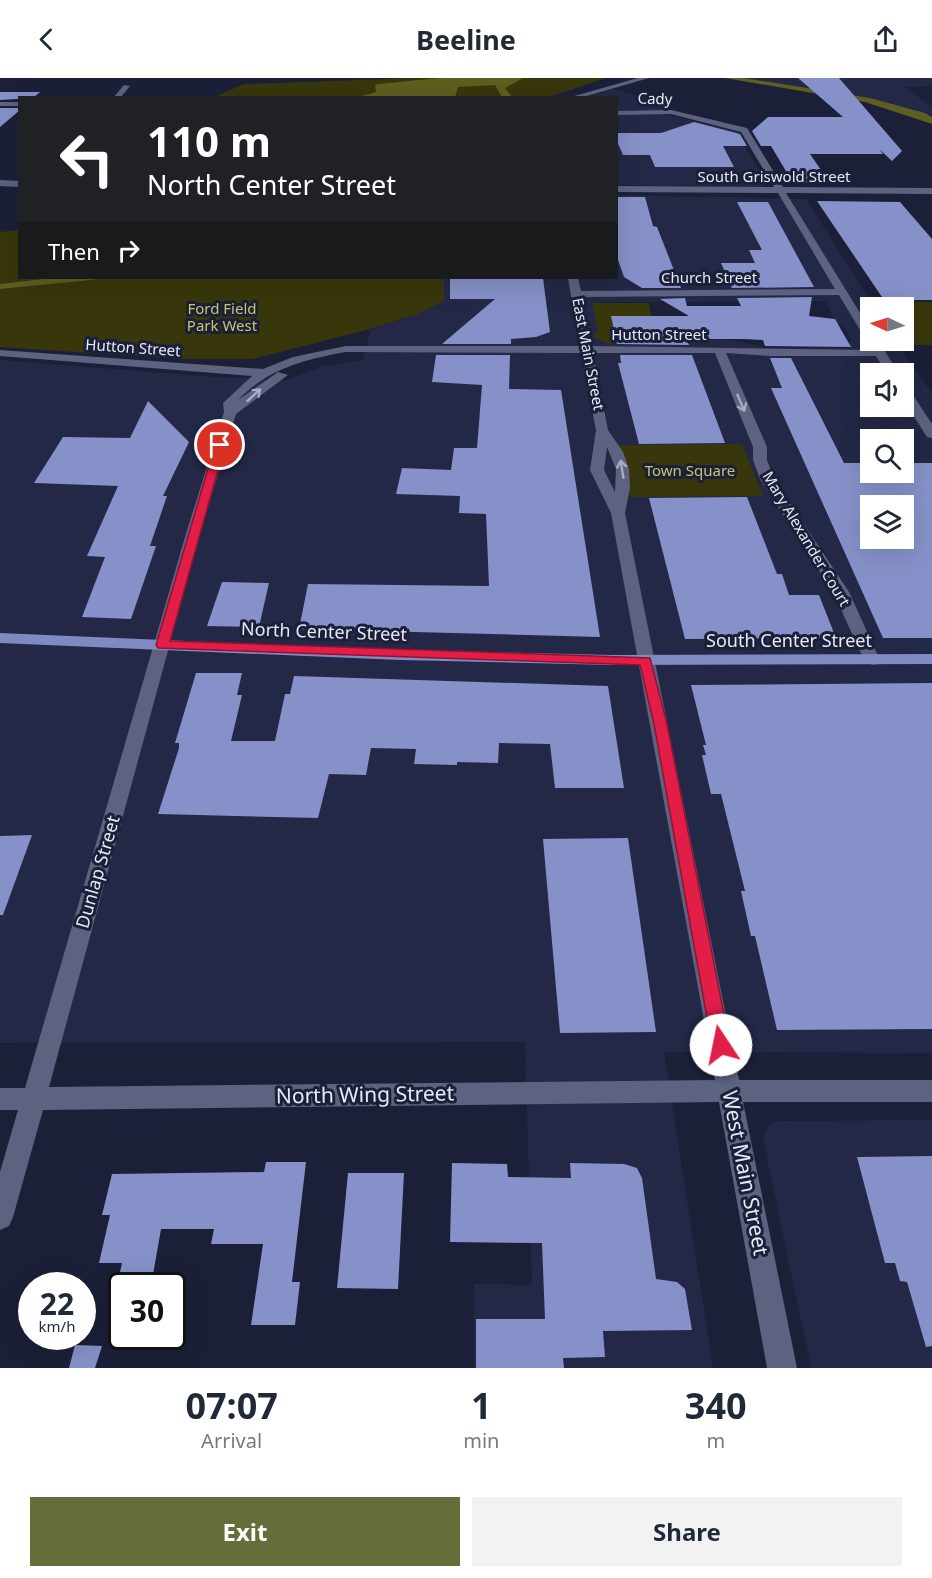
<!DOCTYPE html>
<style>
body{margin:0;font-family:"Noto Sans",sans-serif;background:#f2f2f3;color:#1f2937;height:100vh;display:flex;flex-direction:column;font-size:22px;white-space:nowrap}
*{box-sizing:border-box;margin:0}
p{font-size:20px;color:#747a83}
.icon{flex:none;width:33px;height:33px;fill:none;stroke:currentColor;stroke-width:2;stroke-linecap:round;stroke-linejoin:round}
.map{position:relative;height:1290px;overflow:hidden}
.drawer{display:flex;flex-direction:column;background:#fff;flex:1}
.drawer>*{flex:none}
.banner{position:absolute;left:18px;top:18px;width:600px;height:183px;border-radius:0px;box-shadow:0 6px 24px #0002;background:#202124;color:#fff;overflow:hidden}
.needle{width:39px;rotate:274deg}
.tools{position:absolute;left:860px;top:219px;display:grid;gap:12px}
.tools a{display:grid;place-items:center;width:54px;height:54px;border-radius:0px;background:#fff;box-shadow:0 6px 24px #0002;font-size:30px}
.speed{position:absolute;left:18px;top:1194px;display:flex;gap:12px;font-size:30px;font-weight:700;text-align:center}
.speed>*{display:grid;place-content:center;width:78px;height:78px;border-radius:50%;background:#fff;box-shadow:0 6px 24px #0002;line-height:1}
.speed small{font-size:15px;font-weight:400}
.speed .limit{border:3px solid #111;border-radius:9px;background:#fff;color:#111}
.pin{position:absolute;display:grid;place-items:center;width:51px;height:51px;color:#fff;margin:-26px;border:3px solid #fff;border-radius:50%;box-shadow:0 2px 6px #0007}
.me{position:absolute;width:66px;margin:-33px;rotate:349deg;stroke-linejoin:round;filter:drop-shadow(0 0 4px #0008)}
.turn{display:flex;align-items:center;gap:21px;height:126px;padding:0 30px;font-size:27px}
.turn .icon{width:78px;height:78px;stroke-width:2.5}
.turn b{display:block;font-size:42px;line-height:51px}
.then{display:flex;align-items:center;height:57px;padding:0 30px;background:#0003;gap:12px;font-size:22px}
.eta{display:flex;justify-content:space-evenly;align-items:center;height:102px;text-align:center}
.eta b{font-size:36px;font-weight:700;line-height:42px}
.cta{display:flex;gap:12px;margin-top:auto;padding:12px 30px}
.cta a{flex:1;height:69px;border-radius:0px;background:#676c3b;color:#fff;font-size:24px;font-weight:700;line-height:69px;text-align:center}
.cta a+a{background:#f2f2f3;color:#1f2937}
header{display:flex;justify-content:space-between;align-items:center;height:78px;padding:0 30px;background:#fff;font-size:27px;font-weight:700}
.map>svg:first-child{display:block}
.built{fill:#232847;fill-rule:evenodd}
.green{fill:#38370b}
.water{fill:#5f5e20}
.building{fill:#8591c8;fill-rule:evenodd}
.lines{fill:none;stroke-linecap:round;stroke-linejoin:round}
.minor{fill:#5c627f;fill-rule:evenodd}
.major{fill:#7f8ac2;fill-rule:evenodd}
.oneway{stroke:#a7acc3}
.route{fill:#e11d48;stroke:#92132f;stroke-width:1.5}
.labels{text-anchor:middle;stroke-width:6;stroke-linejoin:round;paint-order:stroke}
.far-street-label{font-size:15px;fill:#e5e9fa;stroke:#1b2038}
.far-park-label{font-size:15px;fill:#c6c66d;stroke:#1b2038}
.street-label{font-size:18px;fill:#e5e9fa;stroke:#1b2038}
.near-street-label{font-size:21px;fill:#e5e9fa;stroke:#1b2038}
</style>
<header><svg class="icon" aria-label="back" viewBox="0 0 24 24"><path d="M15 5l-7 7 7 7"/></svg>Beeline<svg class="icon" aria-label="share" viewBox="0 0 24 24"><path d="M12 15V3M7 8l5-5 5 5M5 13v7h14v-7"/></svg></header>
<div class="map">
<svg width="932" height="1290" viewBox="0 0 932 1290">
<rect width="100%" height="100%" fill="#1b2038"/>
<g class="built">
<polygon points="744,0 932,0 932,8 905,9 932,29 932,37 870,20"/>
<polygon points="613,11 673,27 656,34 736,53 767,106 762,109 617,107 616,20 584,20"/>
<path d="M617,117l189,4 68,108 -4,1v32l26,1 36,53v198l-66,5 17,41h49v415l-268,-1 49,316h-239v-84l58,1 -7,-243 -525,1v-683l215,17 71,3 37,-14 40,-6 8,-31 47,-15 26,-13v-23h172zM825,223l13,24h5l9,16h-5l3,7h-84l-34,-8 -124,-1 -8,-37zM870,296h33v32h-33zM870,362h33v32h-33zM870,428h33v32h-33z"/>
<polygon points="932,1042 932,1290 811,1290 764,1066 765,1055 770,1046 779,1043"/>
</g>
<g class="green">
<polygon points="414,0 606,0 546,20 212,20 244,6"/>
<polygon points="19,152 20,200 51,200 0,206 0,154"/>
<polygon points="112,200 444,200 444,223 418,236 363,253 252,281 179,281 0,269 0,211"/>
<polygon points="885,224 932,224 932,267 914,267 903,250 903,230 889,229"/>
<polygon points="592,225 649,225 651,238 611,238 615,256 669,262 613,262 613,268 592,258 598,253"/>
<polygon points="742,366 763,418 630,419 629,393 617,367"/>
</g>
<g class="water">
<polygon points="440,0 523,0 505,10 512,19 502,19 495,7 458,9 455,19 359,19 376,14 375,7 378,6"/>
<polygon points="725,0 744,0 870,20 925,35 932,39 932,46 865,24"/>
<polygon points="51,200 112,200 0,211 0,206"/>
</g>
<g class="building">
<polygon points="798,0 839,0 902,73 892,83 879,71 883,76 810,76 830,105 793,105 771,68 761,68 752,53 768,39 843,39"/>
<polygon points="0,14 40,14 33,20 0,22"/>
<polygon points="0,30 20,30 20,32 0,49"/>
<polygon points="694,44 740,56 747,68 723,68 734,89 655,89 650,77 623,77 616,61 616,55 661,55"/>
<polygon points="616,119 645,119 653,148 657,149 681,210 642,210 624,199 616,176"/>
<polygon points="817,123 900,124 932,161 932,222 884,222"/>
<polygon points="737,124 768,124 814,209 732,210 721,185 755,185 749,172 762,172"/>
<polygon points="450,200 543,200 550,254 536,259 511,261 511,266 442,266 495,221 450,221"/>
<polygon points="812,219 809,238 835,241 851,269 765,268 763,262 744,261 686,261 689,267 617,266 611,238 689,238 660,221 685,220 687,228 741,228 737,220"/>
<polygon points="436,277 510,277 509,311 561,312 600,559 299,551 308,506 489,508 486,436 459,435 460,418 396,416 402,390 451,392 454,370 477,370 482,307 432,304"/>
<polygon points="620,277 692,277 725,365 639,366 618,285 621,285"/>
<path d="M770,280h21l53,105h26v9h33v-9h29v175h-49l-112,-250h11zM870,428h33v32h-33z"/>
<polygon points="148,323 189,364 163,418 167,418 150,468 156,468 131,541 82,539 105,479 87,478 118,408 34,405 63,359 130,360"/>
<polygon points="747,419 777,496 782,496 789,517 819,517 836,560 685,561 649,420"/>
<polygon points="222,504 269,505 259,549 207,548"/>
<polygon points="196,595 242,595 237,617 242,617 231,663 275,663 285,616 290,616 294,598 608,608 624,710 555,710 550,666 499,665 498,685 457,684 457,687 414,686 416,671 371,670 366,697 329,696 318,740 158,736 179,670 179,665 175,665"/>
<polygon points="932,605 932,951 777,952 755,858 751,858 741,813 745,813 721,716 711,716 702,677 706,677 703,667 706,667 691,607"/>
<polygon points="32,757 3,837 0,837 0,758"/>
<polygon points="628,760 656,954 560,955 543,761"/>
<polygon points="932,1078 932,1268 926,1269 907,1204 900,1203 895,1185 885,1185 857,1079"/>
<polygon points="266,1084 306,1084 292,1204 300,1204 295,1247 251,1247 263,1166 211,1166 214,1151 161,1151 151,1208 117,1208 122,1185 99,1185 110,1137 102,1137 112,1096 264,1094"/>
<polygon points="452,1085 507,1086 508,1099 571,1100 570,1085 624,1086 637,1090 642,1100 656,1201 677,1204 685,1211 692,1252 603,1253 605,1279 563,1280 564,1290 476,1290 476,1241 545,1241 542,1165 450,1164"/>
<polygon points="348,1095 404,1095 398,1211 337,1210"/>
<polygon points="75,1267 102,1268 95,1290 69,1290"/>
</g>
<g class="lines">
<g class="minor">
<polygon points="638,0 649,0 580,20 567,20"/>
<polygon points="124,7 130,8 120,20 113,20"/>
<rect x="0" y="24" width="20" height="4"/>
<path d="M671,32l76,18 36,59 149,1v6l-146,-1 84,136v11h8l21,34h-12l-11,-18h-105l-45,-3 41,94v13l7,19 75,113 31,68 -2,4 -6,1 -8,-5 -31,-68 -73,-113 -7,-19v-13l-38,-94h-122l15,77 15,22 6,17 1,19 -5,25 114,567h193v22h-189l54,266h-30l-48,-266 -676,8 -30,107 -4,9 -9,4v-58l18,-62h-18v-22h25l160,-551 39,-125 -1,-9 29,-27 -252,-20v-6l263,19 30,-12 53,-11h234l-12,-68h10l3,13 254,-2 -57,-96 -162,-1v-6l158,1 -33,-55 -70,-18 -55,1v-4zM839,217l33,55 -280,-4 -10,-49zM346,274l235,1 15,77 -6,40 21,43 104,567 -666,7 150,-550 37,-123 52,-39 -10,-3 -40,28c29,-31 68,-41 108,-48zM607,369l9,22 -1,23 -11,-22z"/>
<polygon points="0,102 20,103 20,109 0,108"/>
<polygon points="903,307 907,308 932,346 932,360 927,359 903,321"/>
</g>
<polygon class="major" points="0,555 400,572 611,577 932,576 932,586 611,587 400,582 0,565"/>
</g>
<defs><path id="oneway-shaft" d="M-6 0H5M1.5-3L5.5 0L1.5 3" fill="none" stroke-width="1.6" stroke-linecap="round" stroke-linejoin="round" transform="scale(1.5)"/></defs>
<g class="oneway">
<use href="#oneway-shaft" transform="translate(254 317) rotate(-42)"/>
<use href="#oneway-shaft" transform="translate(741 325) rotate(67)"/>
<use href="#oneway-shaft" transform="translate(622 391) rotate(-99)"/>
</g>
<polygon class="route" points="220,364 225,367 170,563 650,580 667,646 730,967 727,972 721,974 715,972 712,967 654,646 640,587 158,570 156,567 215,367"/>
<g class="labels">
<g class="far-street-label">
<text transform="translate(655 21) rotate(2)" y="5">Cady</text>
<text x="774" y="104">South Griswold Street</text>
<text x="709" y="205">Church Street</text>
<text x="659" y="262">Hutton Street</text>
<text transform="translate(133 270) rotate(4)" y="5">Hutton Street</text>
<text transform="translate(588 276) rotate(79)" y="5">East Main Street</text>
<text transform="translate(806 461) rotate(59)" y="5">Mary Alexander Court</text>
</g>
<g class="far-park-label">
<text x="222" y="236">Ford Field<tspan x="222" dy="17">Park West</tspan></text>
<text x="690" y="398">Town Square</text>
</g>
<g class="street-label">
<text transform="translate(324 554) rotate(2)" y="6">North Center Street</text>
<text x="789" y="569">South Center Street</text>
<text transform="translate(98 794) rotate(-74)" y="6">Dunlap Street</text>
</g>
<g class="near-street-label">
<text transform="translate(365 1017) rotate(-1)" y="7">North Wing Street</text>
<text transform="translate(745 1095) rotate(79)" y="7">West Main Street</text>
</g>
</g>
</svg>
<div class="tools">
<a><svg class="needle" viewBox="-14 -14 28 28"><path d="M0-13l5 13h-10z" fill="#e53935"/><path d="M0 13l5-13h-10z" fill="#747a83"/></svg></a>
<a><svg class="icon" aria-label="sound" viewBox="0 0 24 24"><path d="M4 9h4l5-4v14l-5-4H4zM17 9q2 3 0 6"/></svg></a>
<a><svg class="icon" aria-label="search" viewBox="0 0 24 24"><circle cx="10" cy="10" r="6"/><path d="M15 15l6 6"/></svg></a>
<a><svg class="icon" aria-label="layers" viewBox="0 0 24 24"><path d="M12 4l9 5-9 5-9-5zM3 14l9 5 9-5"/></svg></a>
</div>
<div class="speed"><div>22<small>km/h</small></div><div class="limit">30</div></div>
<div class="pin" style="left:220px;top:367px;background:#d93025"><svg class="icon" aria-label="arrive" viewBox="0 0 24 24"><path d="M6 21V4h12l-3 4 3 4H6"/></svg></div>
<svg class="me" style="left:721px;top:967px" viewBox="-20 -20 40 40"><circle r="19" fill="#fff"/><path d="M0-13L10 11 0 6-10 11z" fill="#e11d48"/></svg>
<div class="banner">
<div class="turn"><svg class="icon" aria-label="left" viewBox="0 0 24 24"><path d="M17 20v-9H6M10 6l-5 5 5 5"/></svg><div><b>110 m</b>North Center Street</div></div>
<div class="then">Then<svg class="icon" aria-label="right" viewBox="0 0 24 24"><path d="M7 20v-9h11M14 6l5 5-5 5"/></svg></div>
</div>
</div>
<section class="drawer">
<div class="eta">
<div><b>07:07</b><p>Arrival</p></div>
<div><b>1</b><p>min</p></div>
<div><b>340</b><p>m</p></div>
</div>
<div class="cta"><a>Exit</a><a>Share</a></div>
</section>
